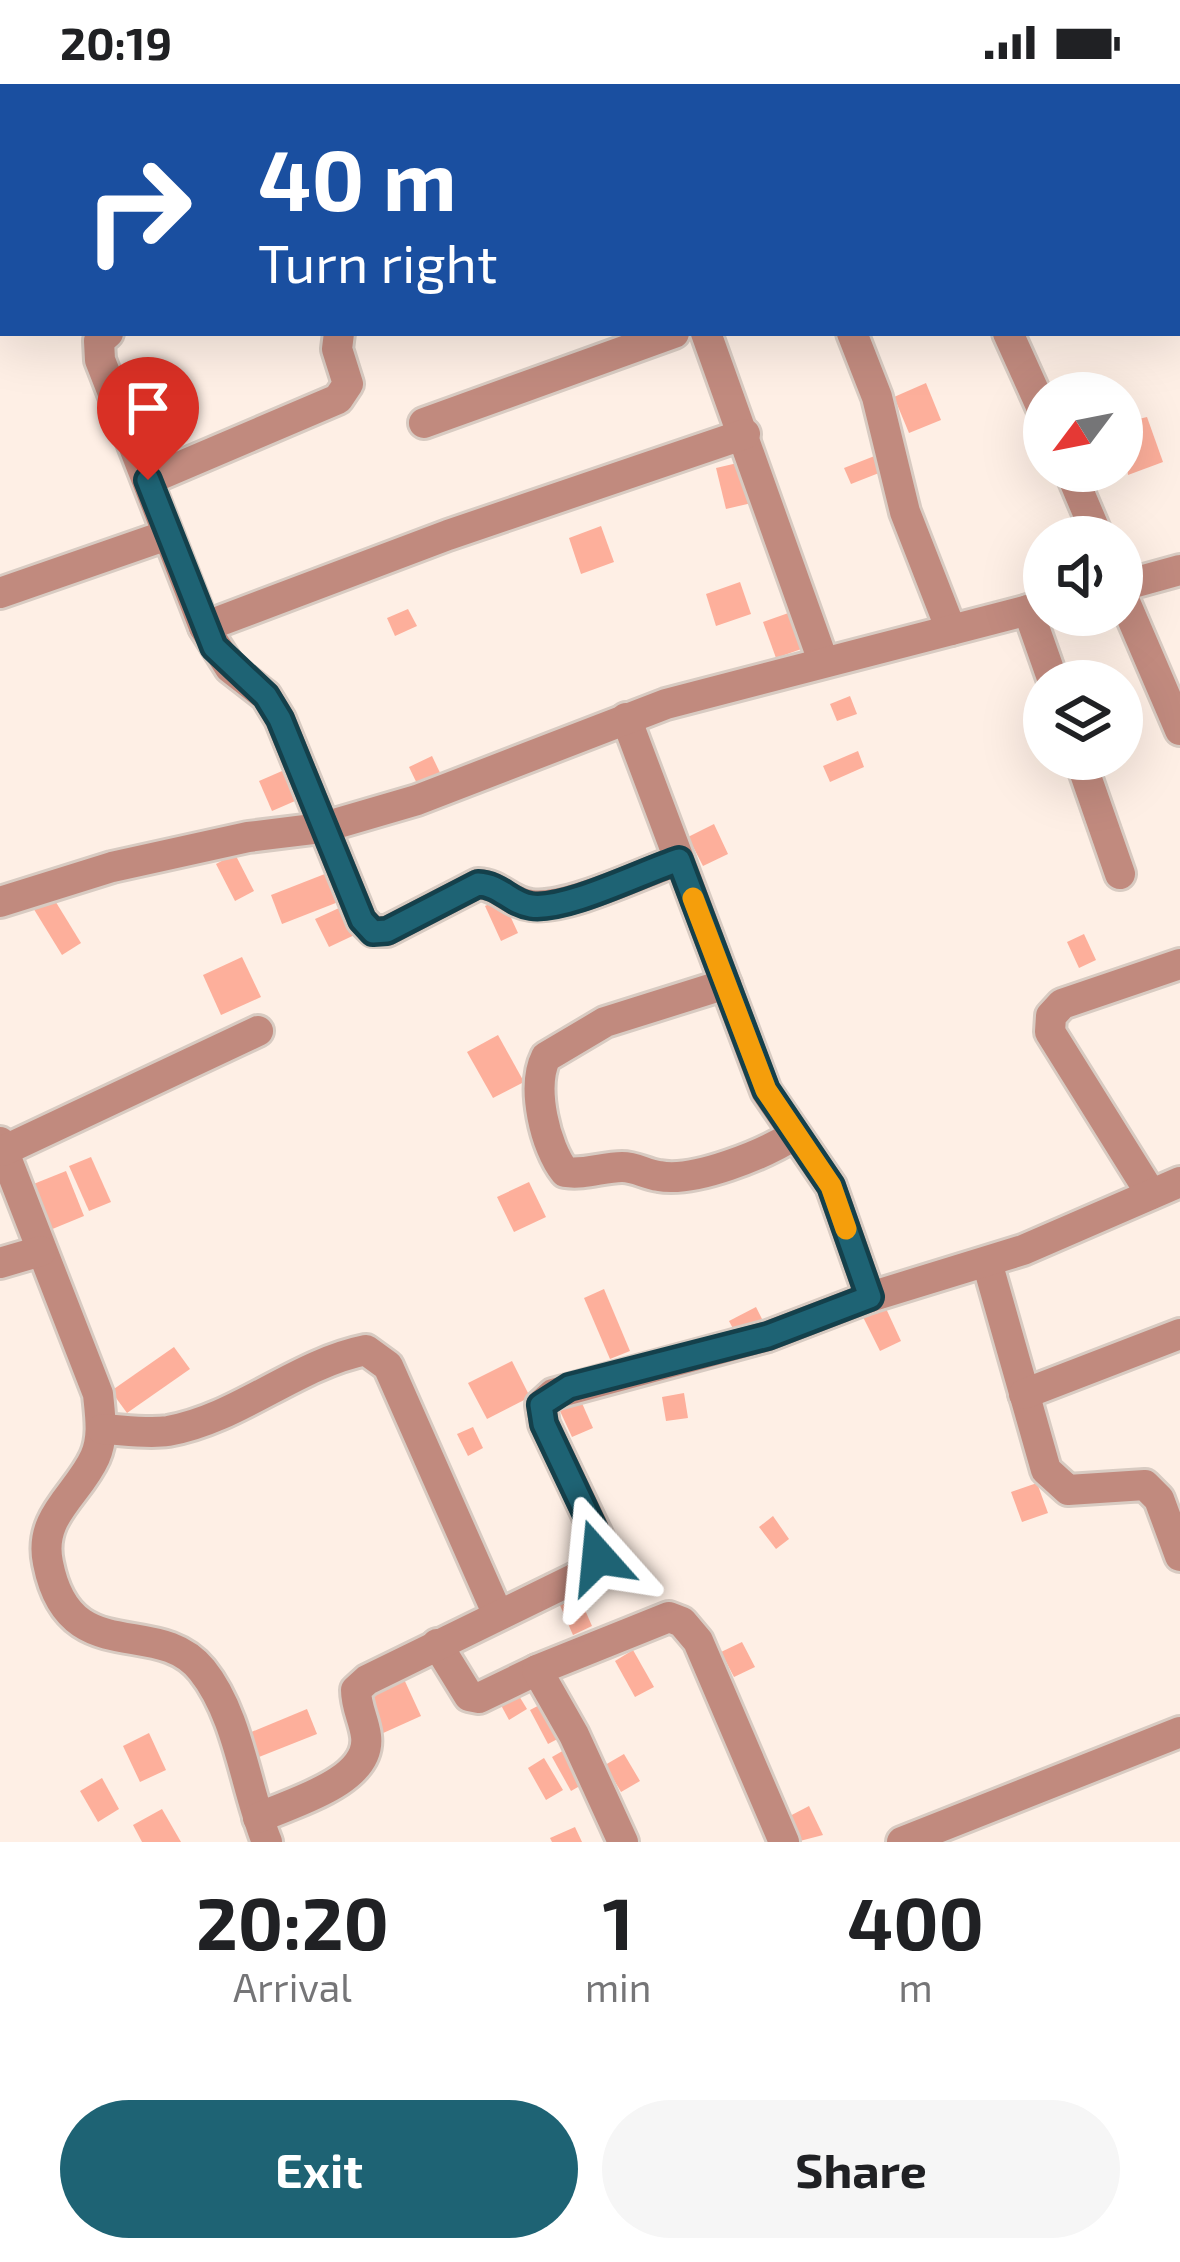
<!DOCTYPE html>
<style>
body{margin:0;font-family:"Exo 2",sans-serif;background:#f6f6f6;color:#202124;height:100vh;display:flex;flex-direction:column;font-size:45px;white-space:nowrap}
*{box-sizing:border-box;margin:0}
p{font-size:39px;color:#757577}
.icon{flex:none;width:66px;height:66px;fill:none;stroke:currentColor;stroke-width:2;stroke-linecap:round;stroke-linejoin:round}
.map{position:relative;height:1758px;overflow:hidden}
.panel{display:flex;flex-direction:column;background:#fff;flex:1}
.panel>*{flex:none}
.guide{position:absolute;left:0px;top:0px;width:1182px;height:252px;box-shadow:0 12px 48px #0002;background:#1a4fa0;color:#fff;overflow:hidden}
.needle{width:78px;rotate:238deg}
.fabs{position:absolute;left:1023px;top:288px;display:grid;gap:24px}
.fabs a{display:grid;place-items:center;width:120px;height:120px;border-radius:50%;background:#fff;box-shadow:0 12px 48px #0002;font-size:60px}
.pin{position:absolute;display:grid;place-items:center;width:102px;height:102px;color:#fff;margin:-123px -51px;border-radius:50% 50% 50% 0;rotate:-45deg;box-shadow:0 0 12px #0007}
.pin .icon{rotate:45deg}
.me{position:absolute;width:132px;margin:-66px;rotate:342deg;stroke-linejoin:round;filter:drop-shadow(0 0 9px #0008)}
.turn{display:flex;align-items:center;gap:42px;height:252px;padding:0 60px;font-size:54px}
.turn .icon{width:156px;height:156px;stroke-width:2.5}
.turn b{display:block;font-size:84px;line-height:102px}
.eta{display:flex;justify-content:space-evenly;align-items:center;height:204px;text-align:center}
.eta b{font-size:72px;font-weight:700;line-height:84px}
.primary-button{display:flex;gap:24px;margin-top:auto;padding:24px 60px}
.primary-button a{flex:1;height:138px;border-radius:72px;background:#1e6374;color:#fff;font-size:48px;font-weight:700;line-height:138px;text-align:center}
.primary-button a+a{background:#f6f6f6;color:#202124}
.status{display:flex;justify-content:space-between;align-items:center;height:84px;padding:0 60px;background:#fff;direction:ltr}
.status svg{height:33px;fill:currentColor}
.map>svg:first-child{display:block}
.building{fill:#fdaf9b}
.lines{fill:none;stroke-linecap:round;stroke-linejoin:round}
.minor-casing{stroke:#d8cbc2;stroke-width:36}
.minor{stroke:#c18a7e;stroke-width:30}
.route-casing{stroke:#14404b;stroke-width:30}
.route{stroke:#1e6374;stroke-width:21}
.slow{stroke:#f59e0b;stroke-width:21}
</style>
<div class="status"><b>20:19</b><svg viewBox="0 0 49 12"><path d="M0 12V9h3v3zM5 12V6h3v6zM10 12V3h3v9zM15 12V0h3v12zM26 1h20v11H26zM47 4h2v5h-2z"/></svg></div>
<div class="map">
<svg width="1180" height="1758" viewBox="0 0 1180 1758">
<rect width="100%" height="100%" fill="#feefe5"/>
<g class="building">
<polygon points="926,299 941,336 909,349 894,313"/>
<polygon points="1147,333 1163,378 1128,391 1122,339"/>
<polygon points="877,371 884,387 851,400 844,384"/>
<polygon points="746,377 756,418 726,425 716,384"/>
<polygon points="601,442 614,478 581,490 569,454"/>
<polygon points="740,498 751,530 716,542 706,510"/>
<polygon points="408,525 417,542 395,552 387,534"/>
<polygon points="794,527 807,563 776,574 763,538"/>
<polygon points="850,612 857,630 837,637 830,620"/>
<polygon points="858,667 864,683 830,698 823,682"/>
<polygon points="432,672 444,697 421,708 409,683"/>
<polygon points="289,684 302,714 272,727 259,697"/>
<polygon points="714,740 728,770 703,782 688,753"/>
<polygon points="235,770 254,807 235,817 216,780"/>
<polygon points="335,786 346,815 282,840 271,811"/>
<polygon points="46,802 81,859 62,871 27,814"/>
<polygon points="502,814 518,849 501,857 485,822"/>
<polygon points="350,819 363,847 329,863 315,835"/>
<polygon points="1084,850 1096,876 1079,884 1067,858"/>
<polygon points="242,873 261,913 221,931 203,891"/>
<polygon points="498,951 524,998 493,1014 467,968"/>
<polygon points="91,1073 111,1118 89,1127 69,1082"/>
<polygon points="66,1087 84,1132 50,1146 31,1101"/>
<polygon points="529,1098 546,1133 514,1148 497,1113"/>
<polygon points="604,1205 630,1267 610,1275 584,1214"/>
<polygon points="883,1218 901,1257 880,1267 861,1229"/>
<polygon points="756,1223 766,1243 739,1256 729,1237"/>
<polygon points="174,1263 190,1285 127,1329 111,1307"/>
<polygon points="512,1277 530,1313 487,1335 468,1299"/>
<polygon points="684,1309 688,1334 666,1337 662,1313"/>
<polygon points="581,1317 593,1344 572,1353 560,1327"/>
<polygon points="473,1343 483,1364 468,1372 457,1350"/>
<polygon points="1037,1399 1048,1429 1022,1438 1011,1408"/>
<polygon points="773,1432 789,1455 776,1465 759,1443"/>
<polygon points="578,1510 592,1542 573,1551 559,1519"/>
<polygon points="742,1558 755,1583 734,1593 721,1568"/>
<polygon points="633,1566 654,1603 635,1613 615,1577"/>
<polygon points="403,1593 421,1632 381,1650 363,1611"/>
<polygon points="513,1602 527,1625 509,1636 496,1612"/>
<polygon points="551,1615 569,1649 548,1660 530,1626"/>
<polygon points="307,1625 317,1650 259,1673 249,1649"/>
<polygon points="149,1649 166,1686 140,1698 123,1662"/>
<polygon points="573,1661 592,1695 571,1707 552,1673"/>
<polygon points="624,1670 640,1697 621,1708 605,1681"/>
<polygon points="544,1674 563,1706 546,1716 528,1684"/>
<polygon points="102,1694 119,1725 98,1738 80,1707"/>
<polygon points="809,1722 823,1751 796,1758 784,1735"/>
<polygon points="162,1725 181,1758 142,1758 133,1741"/>
<polygon points="575,1743 582,1758 552,1758 550,1754"/>
</g>
<g class="lines">
<defs>
<g id="minor">
<polyline points="597,0 599,3"/>
<polyline points="746,0 747,3"/>
<polyline points="895,0 896,3"/>
<polyline points="1141,0 1142,3"/>
<polyline points="1179,81 1180,84"/>
<path d="M108,249l-9,8 1,19 104,267 26,41 36,28 14,23 82,201 11,11h14l91,-47c22,1 32,19 53,21 36,5 111,-32 148,-45"/>
<polyline points="706,249 823,577"/>
<polyline points="852,249 877,313 905,428 951,546"/>
<polyline points="1008,249 1044,329"/>
<polyline points="424,339 674,249"/>
<polyline points="1070,387 1098,453"/>
<polyline points="148,396 338,315 348,300 337,265 339,249"/>
<polyline points="1122,502 1180,486"/>
<polyline points="0,509 167,451"/>
<polyline points="1122,511 1180,646"/>
<polyline points="1028,526 1053,597"/>
<polyline points="204,543 448,451 745,350"/>
<polyline points="626,634 766,1007 831,1102 870,1213"/>
<polyline points="1080,675 1120,790"/>
<polyline points="0,818 112,783 248,753 321,744 417,716 666,620 1044,522"/>
<path d="M726,900l-121,38 -59,35c-15,30 -1,90 19,115 20,3 38,-5 57,-5 14,0 23,7 37,9 35,7 106,-22 135,-41"/>
<path d="M0,1058l98,252c2,21 6,43 -3,63 -17,38 -57,59 -47,106 21,108 109,51 154,107 37,46 43,118 65,172"/>
<polyline points="3,1067 258,947"/>
<polyline points="1151,1110 1050,948 1051,932 1062,920 1180,880"/>
<polyline points="987,1178 1046,1386 1068,1406 1145,1401 1159,1415 1180,1472"/>
<polyline points="0,1179 41,1167"/>
<polyline points="1024,1310 1180,1250"/>
<path d="M102,1345c21,1 45,5 66,2 70,-12 128,-67 198,-81l22,16 110,249"/>
<polyline points="437,1560 469,1612 479,1614 537,1586"/>
<path d="M258,1734c32,-15 114,-36 108,-82 -2,-16 -10,-29 -10,-46l11,-10 219,-107 12,-16v-20l-54,-113 -3,-19 12,-11 215,-58 102,-39 153,-47 157,-68"/>
<polyline points="623,1758 574,1651 537,1586 669,1533 682,1538 698,1557 784,1758"/>
<polyline points="902,1758 1180,1648"/>
</g>
</defs>
<use href="#minor" class="minor-casing"/>
<use href="#minor" class="minor"/>
</g>
<g class="lines">
<defs>
<path id="route" d="M148,396l66,167 52,49 14,23 82,201 11,12 14,-1 91,-47c23,1 32,19 53,22 35,5 111,-34 148,-46l87,230 65,96 39,111 -102,39 -199,51 -28,18 3,19 54,114v19"/>
</defs>
<use href="#route" class="route-casing"/>
<use href="#route" class="route"/>
<polyline class="slow" points="693,814 766,1006 831,1102 846,1145"/>
</g>
</svg>
<div class="fabs">
<a><svg class="needle" viewBox="-14 -14 28 28"><path d="M0-13l5 13h-10z" fill="#e53935"/><path d="M0 13l5-13h-10z" fill="#757577"/></svg></a>
<a><svg class="icon" aria-label="sound" viewBox="0 0 24 24"><path d="M4 9h4l5-4v14l-5-4H4zM17 9q2 3 0 6"/></svg></a>
<a><svg class="icon" aria-label="layers" viewBox="0 0 24 24"><path d="M12 4l9 5-9 5-9-5zM3 14l9 5 9-5"/></svg></a>
</div>
<div class="pin" style="left:148px;top:396px;background:#d93025"><svg class="icon" aria-label="arrive" viewBox="0 0 24 24"><path d="M6 21V4h12l-3 4 3 4H6"/></svg></div>
<svg class="me" style="left:598px;top:1473px" viewBox="-20 -20 40 40"><path d="M0-17L14 15 0 8-14 15z" fill="#1e6374" stroke="#fff" stroke-width="4"/></svg>
<div class="guide">
<div class="turn"><svg class="icon" aria-label="right" viewBox="0 0 24 24"><path d="M7 20v-9h11M14 6l5 5-5 5"/></svg><div><b>40 m</b>Turn right</div></div>
</div>
</div>
<section class="panel">
<div class="eta">
<div><b>20:20</b><p>Arrival</p></div>
<div><b>1</b><p>min</p></div>
<div><b>400</b><p>m</p></div>
</div>
<div class="primary-button"><a>Exit</a><a>Share</a></div>
</section>
